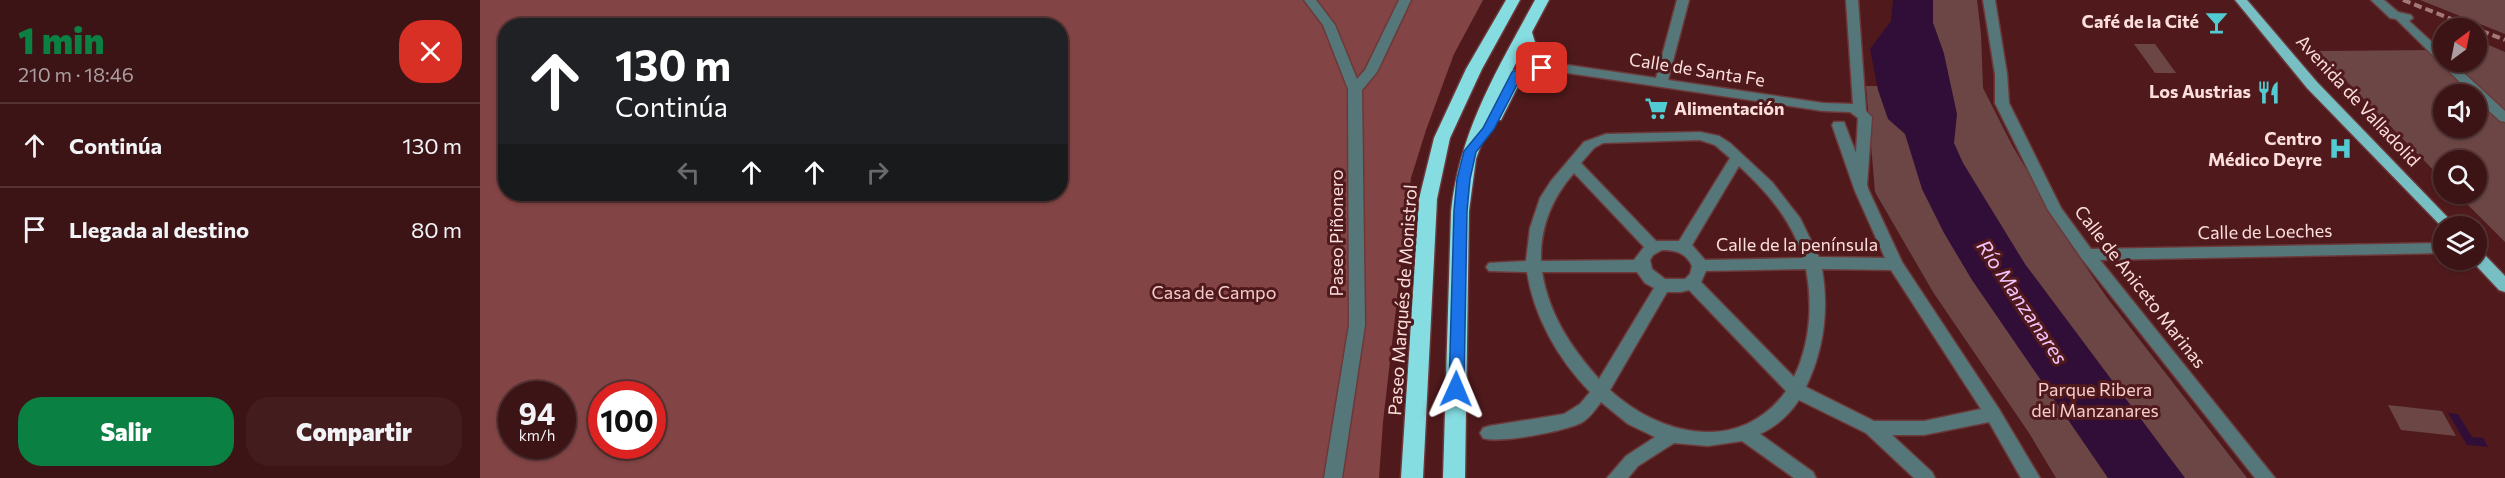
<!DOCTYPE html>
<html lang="es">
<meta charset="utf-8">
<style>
body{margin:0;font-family:Commissioner,sans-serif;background:#431d1e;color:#f1f3f6;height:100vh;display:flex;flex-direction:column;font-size:22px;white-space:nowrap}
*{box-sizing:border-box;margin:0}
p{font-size:20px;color:#ac9ea0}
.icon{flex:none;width:33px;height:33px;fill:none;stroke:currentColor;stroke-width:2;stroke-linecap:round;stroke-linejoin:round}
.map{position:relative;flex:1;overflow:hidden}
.details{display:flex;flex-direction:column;background:#3c1415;width:480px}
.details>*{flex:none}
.banner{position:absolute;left:18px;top:18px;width:570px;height:183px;border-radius:24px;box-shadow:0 2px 4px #0004,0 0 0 2px #553334;background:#202124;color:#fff;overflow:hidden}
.needle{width:39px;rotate:32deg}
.controls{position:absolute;left:1953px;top:18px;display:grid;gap:12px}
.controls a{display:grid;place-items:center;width:54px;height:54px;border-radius:50%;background:#3c1415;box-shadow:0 2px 4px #0004,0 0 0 2px #553334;font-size:30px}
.speed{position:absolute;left:18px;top:381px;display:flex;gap:12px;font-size:30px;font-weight:700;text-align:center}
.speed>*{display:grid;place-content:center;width:78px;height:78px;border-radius:50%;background:#3c1415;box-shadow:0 2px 4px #0004,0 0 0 2px #553334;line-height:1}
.speed small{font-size:15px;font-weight:400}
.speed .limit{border:9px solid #d22;background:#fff;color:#111}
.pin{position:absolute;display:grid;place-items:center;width:51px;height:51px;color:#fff;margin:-26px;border-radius:12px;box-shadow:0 3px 9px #0006}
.me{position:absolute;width:66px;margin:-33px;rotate:1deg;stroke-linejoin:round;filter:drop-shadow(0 0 4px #0008)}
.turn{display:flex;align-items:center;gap:21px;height:126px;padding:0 18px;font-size:27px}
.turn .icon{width:78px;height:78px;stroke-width:2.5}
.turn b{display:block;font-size:42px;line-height:51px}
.lanes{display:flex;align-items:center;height:57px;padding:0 18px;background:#0003;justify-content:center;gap:30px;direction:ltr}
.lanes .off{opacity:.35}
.round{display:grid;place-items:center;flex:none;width:63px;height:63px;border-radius:24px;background:#431d1e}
.overview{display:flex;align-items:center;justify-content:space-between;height:102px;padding:0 18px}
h1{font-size:36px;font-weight:800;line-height:45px;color:#0b8043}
.cta{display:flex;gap:12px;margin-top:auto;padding:12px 18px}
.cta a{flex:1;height:69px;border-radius:24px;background:#0b8043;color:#fff;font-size:24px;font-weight:800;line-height:69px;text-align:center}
.cta a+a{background:#431d1e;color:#f1f3f6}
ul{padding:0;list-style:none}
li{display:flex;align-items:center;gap:18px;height:84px;padding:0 18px;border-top:2px solid #553334}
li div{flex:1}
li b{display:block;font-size:22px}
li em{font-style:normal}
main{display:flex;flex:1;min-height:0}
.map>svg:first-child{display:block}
.green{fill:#6b4645;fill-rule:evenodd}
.forest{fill:#824445;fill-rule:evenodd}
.water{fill:#300e37}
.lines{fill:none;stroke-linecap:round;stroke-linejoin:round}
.minor-casing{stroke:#6c393b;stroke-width:3}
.major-casing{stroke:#6c393b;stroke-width:3}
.highway-casing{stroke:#6c393b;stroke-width:3}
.minor{fill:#567779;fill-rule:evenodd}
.major{fill:#78bfc4;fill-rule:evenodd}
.highway{fill:#85dce1;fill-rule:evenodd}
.rail{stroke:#a37879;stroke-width:4;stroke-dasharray:8 4;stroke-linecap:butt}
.route{fill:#1a73e8;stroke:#114b97;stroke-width:1.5}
.labels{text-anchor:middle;stroke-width:6;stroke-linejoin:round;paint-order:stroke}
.poi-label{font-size:18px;font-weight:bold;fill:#fcdedd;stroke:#501a1c;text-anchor:end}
.street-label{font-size:18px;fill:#fcdedd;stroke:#501a1c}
.park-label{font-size:18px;fill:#f4cccb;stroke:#501a1c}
.water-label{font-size:20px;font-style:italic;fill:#f3c4fd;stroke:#501a1c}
</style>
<main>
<section class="details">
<div class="overview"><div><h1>1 min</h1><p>210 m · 18:46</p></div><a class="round" style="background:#d93025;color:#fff"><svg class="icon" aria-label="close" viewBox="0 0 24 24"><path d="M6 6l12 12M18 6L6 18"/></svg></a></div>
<ul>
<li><svg class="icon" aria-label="ahead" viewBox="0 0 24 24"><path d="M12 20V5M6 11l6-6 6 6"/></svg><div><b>Continúa</b></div><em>130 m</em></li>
<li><svg class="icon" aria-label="arrive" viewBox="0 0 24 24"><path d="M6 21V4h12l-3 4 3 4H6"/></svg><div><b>Llegada al destino</b></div><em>80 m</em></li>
</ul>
<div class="cta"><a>Salir</a><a>Compartir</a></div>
</section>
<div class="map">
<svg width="2025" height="478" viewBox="0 0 2025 478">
<rect width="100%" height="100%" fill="#501a1c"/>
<g class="green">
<polygon points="1453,0 1497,0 1501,34 1503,88 1532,145 1590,244 1628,299 1767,478 1576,478 1549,433 1453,292 1395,192 1386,86 1397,86 1464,54 1453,23"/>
<polygon points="1940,0 2025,0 2025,34"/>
<path d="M1961,25l8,3h-5v34h32l1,-22 28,12v190l-48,-48h19v-34h-32l-1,20 -126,-129 120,-1 -7,-6zM1964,94h32v34h-32z"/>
<polygon points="1654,44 1675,44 1696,73 1675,73"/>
<polygon points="1908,405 1962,411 1976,436 1921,430"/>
</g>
<path class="forest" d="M0,0h1003l-29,54 -28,76 -15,48 -28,244 -4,56h-899zM26,26h554v168h-554zM32,394h50v52h-50zM122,394h50v52h-50z"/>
<g class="water">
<polygon points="1413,0 1453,0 1453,23 1464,54 1477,114 1474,143 1483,163 1545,264 1705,478 1628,478 1492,280 1464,233 1442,189 1425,134 1408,119 1398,90 1390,49 1411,21"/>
<polygon points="1968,413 1978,414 1992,437 2003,438 2008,447 1987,445"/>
</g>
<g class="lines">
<defs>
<g id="minor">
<polygon points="824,0 836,0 855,25 877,79 885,70 919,0 931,0 897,72 882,90 885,325 862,478 844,478 869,325 868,89 843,25"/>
<path d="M1197,0h12l-21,80 155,23 30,1 -7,-104h12l8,111 6,6 -5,68 2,6 33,71 97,147 41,69h-19l-32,-56 -65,13h-32l40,37 3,6h-21l-48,-45 -67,-33c-10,15 -22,26 -39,34l53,38 3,6h-22l-52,-37 -34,5 -34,-3 -36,23 -10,12h-21l19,-22 29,-19 -27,-13 -27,-22c-6,8 -11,16 -20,21 -16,8 -82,21 -98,15l-3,-5 3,-5 6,-2 75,-12 16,-10 10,-12c-32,-33 -56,-75 -63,-120l-38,-1 -3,-4 3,-4 37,-2 4,-33 10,-30 11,-17 33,-39 22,-8 94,-2 19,4 11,7 42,39 28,36 19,39 66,1 -30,-67 -23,-66 2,-3h10l12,31 2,-35 -8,-6 -27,-1 -269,-40 -6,-4 6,-4 102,15zM1220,140l15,5 15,13 -51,83h-23l-75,-78 13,-15 9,-5zM1259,166c28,26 53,54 64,92l-98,2 -13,-15zM1094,173l70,74 -10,13 -93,1c-1,-34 11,-63 33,-88zM1182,250c14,0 24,3 30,16l-2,8 -5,5h-20l-13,-10 -2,-9 3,-5zM1326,269c7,36 4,75 -12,108l-93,-95 5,-11zM1342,269l69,1 90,139 -57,12h-50l-68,-34c18,-38 23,-77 16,-118zM1062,272h95l8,11 9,5 -55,91c-28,-32 -50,-64 -57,-107zM1209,290l97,101c-45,63 -125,46 -176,-1l57,-98h14z"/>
<polygon points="1503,0 1515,0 1527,74 1529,103 1581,208 1611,249 1964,243 1964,253 1620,260 1795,478 1775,478 1602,259 1568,210 1515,103 1515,74"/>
<polygon points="1891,0 1904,0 1918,12 1931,15 1933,18 1929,21 1964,53 1964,62 1972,62 2025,111 2025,122 2020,121 1996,99 1996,94 1992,94 1916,19 1910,18"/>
</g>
<g id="major">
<polygon points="1755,0 1767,0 1837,82 1976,226 1964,226 1964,229 1827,88"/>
<polygon points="1996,250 2001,251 2025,276 2025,292 2019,290 1991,260 1996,260"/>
</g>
<g id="highway">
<polygon points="1026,0 1040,0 1002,69 970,138 957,199 943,478 921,478 939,199 954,138 986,69"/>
<path d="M1055,0h14l-17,32c7,28 15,19 30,35l-3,3 -27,3 -10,5 -21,42h-11l-14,39 -7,52 -4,267h-22l8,-267c9,-81 46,-141 84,-211zM1043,49l12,15 -23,7z"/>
</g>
</defs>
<use href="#minor" class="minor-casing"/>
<use href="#major" class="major-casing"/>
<use href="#highway" class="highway-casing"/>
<use href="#minor" class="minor"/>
<use href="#major" class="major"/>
<use href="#highway" class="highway"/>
<polyline class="rail" points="1923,0 2025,40"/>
</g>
<polygon class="route" points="1062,65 1067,68 1066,71 1041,77 1014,129 996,152 990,179 987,211 984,389 982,393 976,395 971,393 969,389 974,211 977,179 984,151 1003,128 1032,72 1045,67"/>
<defs>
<symbol id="bar-bare" viewBox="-9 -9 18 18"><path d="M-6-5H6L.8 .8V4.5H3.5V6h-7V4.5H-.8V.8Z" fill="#51ccd3" stroke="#501a1c" stroke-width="2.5" paint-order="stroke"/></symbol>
<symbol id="restaurant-bare" viewBox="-9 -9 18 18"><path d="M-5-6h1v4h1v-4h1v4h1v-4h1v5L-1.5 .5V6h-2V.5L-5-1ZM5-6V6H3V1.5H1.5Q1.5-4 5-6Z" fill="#51ccd3" stroke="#501a1c" stroke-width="2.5" paint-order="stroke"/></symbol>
<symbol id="supermarket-bare" viewBox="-9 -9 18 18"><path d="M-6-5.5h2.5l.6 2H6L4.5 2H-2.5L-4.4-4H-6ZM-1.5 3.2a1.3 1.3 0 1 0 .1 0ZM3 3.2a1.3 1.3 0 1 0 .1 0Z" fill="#51ccd3" stroke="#501a1c" stroke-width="2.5" paint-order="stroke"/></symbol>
<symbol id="hospital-bare" viewBox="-9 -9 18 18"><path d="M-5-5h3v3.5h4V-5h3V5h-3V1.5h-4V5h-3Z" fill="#51ccd3" stroke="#501a1c" stroke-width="2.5" paint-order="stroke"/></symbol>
</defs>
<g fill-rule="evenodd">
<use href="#bar-bare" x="1720" y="6" width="33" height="33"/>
<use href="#restaurant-bare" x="1772" y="76" width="33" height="33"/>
<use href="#supermarket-bare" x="1160" y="92" width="33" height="33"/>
<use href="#hospital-bare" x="1844" y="132" width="33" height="33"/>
</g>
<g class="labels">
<g class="poi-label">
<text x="1719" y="28">Café de la Cité</text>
<text x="1771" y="98">Los Austrias</text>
<text x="1194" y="115" text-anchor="start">Alimentación</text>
<text x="1842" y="145">Centro<tspan x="1842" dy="21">Médico Deyre</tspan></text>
</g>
<g class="street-label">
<text transform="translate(1217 70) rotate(9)" y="6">Calle de Santa Fe</text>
<text transform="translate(1878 101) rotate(47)" y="6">Avenida de Valladolid</text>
<text transform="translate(1785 232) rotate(-1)" y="6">Calle de Loeches</text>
<text transform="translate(857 233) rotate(-90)" y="6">Paseo Piñonero</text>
<text x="1317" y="251">Calle de la península</text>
<text transform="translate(1660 287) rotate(52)" y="6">Calle de Aniceto Marinas</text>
<text transform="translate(923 300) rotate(-86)" y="6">Paseo Marqués de Monistrol</text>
</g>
<g class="park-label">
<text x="734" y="299">Casa de Campo</text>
<text x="1615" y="396">Parque Ribera<tspan x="1615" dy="21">del Manzanares</tspan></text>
</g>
<g class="water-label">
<text transform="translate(1542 302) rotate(56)" y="7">Río Manzanares</text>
</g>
</g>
</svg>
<div class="controls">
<a><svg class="needle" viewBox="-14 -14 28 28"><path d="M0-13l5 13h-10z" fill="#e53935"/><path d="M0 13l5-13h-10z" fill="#ac9ea0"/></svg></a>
<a><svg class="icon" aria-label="sound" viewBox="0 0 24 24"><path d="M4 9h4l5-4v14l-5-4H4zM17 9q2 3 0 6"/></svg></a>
<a><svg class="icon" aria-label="search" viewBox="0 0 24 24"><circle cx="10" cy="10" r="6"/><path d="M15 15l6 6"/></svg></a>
<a><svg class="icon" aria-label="layers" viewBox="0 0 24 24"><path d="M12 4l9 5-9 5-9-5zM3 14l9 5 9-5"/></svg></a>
</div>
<div class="speed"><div>94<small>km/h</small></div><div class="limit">100</div></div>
<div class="pin" style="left:1062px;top:68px;background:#d93025"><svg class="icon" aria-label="arrive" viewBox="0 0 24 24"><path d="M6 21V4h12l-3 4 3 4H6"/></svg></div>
<svg class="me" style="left:976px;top:389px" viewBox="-20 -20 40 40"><path d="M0-17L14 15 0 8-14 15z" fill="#1a73e8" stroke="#fff" stroke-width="4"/></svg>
<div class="banner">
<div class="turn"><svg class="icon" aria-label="ahead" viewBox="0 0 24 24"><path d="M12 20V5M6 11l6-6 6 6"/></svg><div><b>130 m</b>Continúa</div></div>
<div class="lanes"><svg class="icon off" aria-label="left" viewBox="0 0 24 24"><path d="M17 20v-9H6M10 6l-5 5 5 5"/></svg><svg class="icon" aria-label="ahead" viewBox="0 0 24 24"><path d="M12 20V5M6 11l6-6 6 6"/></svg><svg class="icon" aria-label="ahead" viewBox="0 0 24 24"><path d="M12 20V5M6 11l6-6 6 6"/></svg><svg class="icon off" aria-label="right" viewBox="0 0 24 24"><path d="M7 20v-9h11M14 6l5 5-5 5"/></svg></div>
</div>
</div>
</main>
